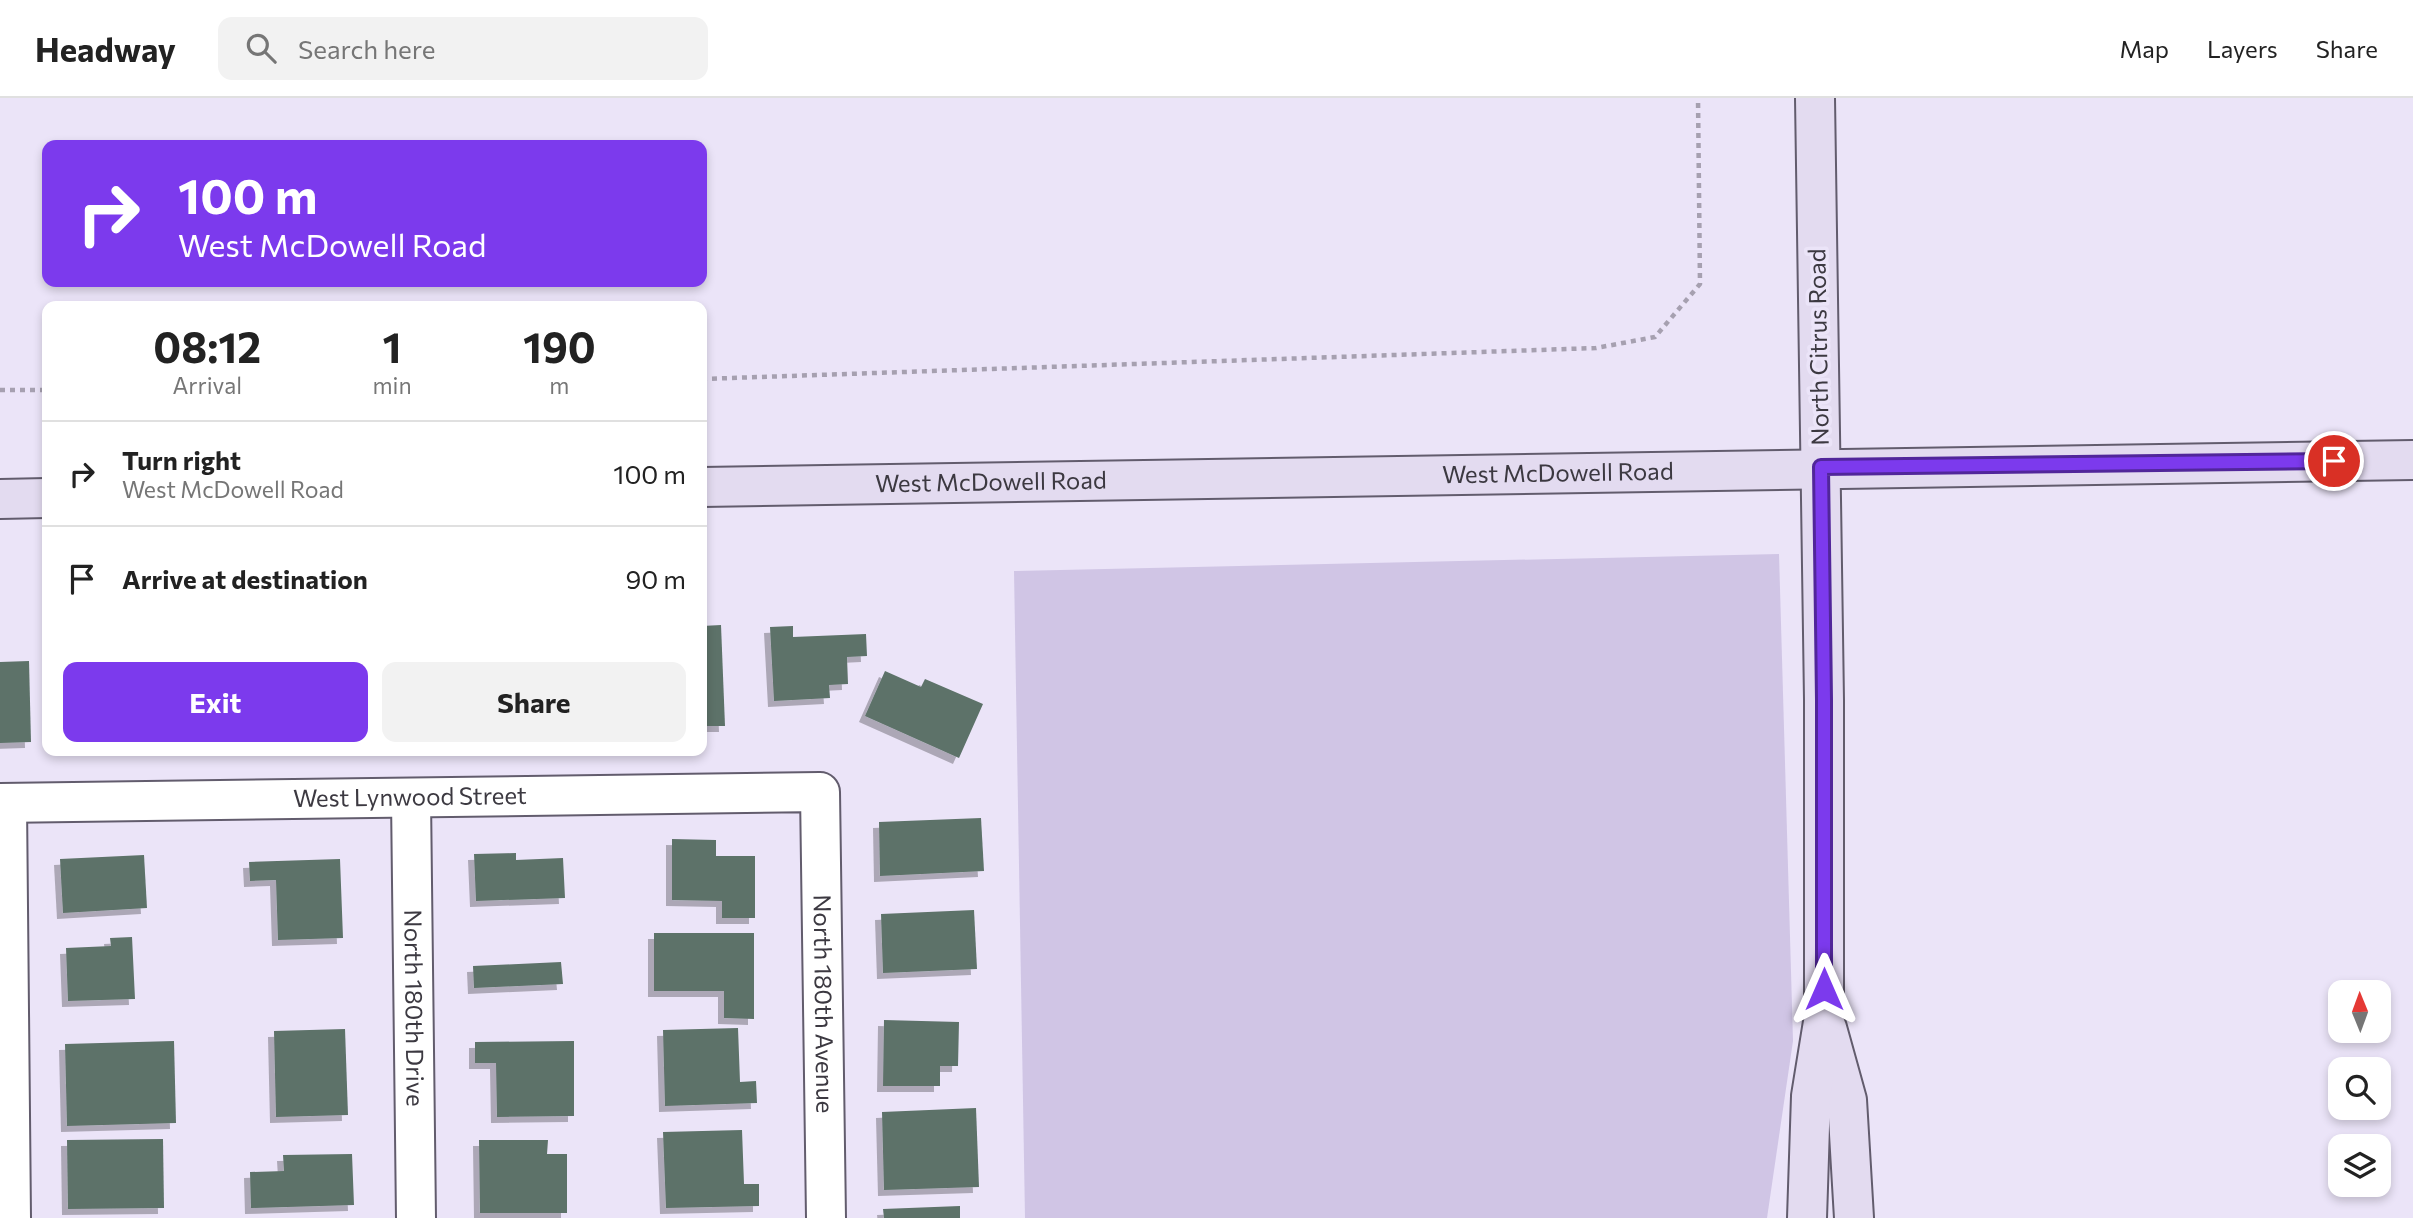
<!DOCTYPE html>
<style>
body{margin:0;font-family:Commissioner,sans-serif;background:#f2f2f2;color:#222;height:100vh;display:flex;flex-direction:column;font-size:26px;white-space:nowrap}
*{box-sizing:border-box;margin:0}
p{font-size:23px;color:#767676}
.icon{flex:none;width:38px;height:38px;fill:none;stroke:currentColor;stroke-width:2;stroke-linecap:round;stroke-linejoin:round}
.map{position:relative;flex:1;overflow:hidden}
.side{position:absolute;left:42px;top:203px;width:665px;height:455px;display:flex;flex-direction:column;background:#fff;border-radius:14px;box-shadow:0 4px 10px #0003}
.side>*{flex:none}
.guide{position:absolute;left:42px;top:42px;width:665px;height:147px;border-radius:14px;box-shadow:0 4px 10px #0003;background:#7c3aed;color:#fff;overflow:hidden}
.needle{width:46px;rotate:359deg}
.buttons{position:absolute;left:2328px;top:882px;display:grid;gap:14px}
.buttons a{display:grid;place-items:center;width:63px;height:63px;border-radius:14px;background:#fff;box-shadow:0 4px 10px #0003;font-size:35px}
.pin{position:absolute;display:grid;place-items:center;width:60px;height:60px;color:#fff;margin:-30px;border:4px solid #fff;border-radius:50%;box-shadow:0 2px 7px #0007}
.me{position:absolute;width:77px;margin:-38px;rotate:0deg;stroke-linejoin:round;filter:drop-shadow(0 0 5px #0008)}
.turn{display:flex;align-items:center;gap:24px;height:147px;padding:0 21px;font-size:32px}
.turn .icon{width:91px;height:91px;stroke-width:2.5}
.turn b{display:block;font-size:49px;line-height:60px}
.eta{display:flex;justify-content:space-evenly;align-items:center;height:119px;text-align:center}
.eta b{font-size:42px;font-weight:700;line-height:49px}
.action{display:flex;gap:14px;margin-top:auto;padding:14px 21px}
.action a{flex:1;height:80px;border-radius:14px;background:#7c3aed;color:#fff;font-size:28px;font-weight:700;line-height:80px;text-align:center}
.action a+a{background:#f2f2f2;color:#222}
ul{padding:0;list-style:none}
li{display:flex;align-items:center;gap:21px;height:105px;padding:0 21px;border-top:2px solid #e0e0e0}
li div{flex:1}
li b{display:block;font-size:26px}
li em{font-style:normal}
header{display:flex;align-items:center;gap:42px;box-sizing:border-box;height:98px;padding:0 35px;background:#fff;border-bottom:2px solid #e0e0e0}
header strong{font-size:33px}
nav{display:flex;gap:38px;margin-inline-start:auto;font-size:24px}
.search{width:490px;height:63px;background:#f2f2f2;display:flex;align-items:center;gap:18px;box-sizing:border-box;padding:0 24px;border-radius:14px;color:#767676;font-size:26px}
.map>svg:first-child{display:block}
.green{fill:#d0c5e5}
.building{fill:#5d7269;filter:url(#shadow)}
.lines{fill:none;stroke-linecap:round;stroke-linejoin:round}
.minor-casing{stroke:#625c6d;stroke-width:42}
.secondary-casing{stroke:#625c6d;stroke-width:42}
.path{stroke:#a6a0b0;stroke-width:4.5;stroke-dasharray:5 5;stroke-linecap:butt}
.minor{stroke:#fff;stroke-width:38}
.secondary{stroke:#e3dbf0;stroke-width:38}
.route-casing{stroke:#51269a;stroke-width:18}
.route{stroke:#7c3aed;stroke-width:12}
.labels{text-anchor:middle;stroke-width:7;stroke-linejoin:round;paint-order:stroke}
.street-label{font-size:24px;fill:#3c3941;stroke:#ebe4f8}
</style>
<header>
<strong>Headway</strong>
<div class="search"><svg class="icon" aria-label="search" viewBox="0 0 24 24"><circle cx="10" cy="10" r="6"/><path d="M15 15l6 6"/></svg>Search here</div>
<nav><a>Map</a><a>Layers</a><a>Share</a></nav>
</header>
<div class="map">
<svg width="2413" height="1120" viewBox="0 0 2413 1120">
<defs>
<filter id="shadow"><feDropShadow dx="-6" dy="6" stdDeviation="0" flood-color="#0004"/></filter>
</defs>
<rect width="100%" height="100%" fill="#ebe4f8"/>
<polygon class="green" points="1779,456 1793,943 1767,1120 1025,1120 1014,473"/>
<g class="building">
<polygon points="721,527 725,628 702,628 702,528"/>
<polygon points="793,528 793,539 866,536 867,558 847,559 848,586 829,587 830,600 774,603 770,529"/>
<polygon points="29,563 31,644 0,645 0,564"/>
<polygon points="885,573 921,589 925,581 983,606 959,660 865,618"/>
<polygon points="981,720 984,773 880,778 879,724"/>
<polygon points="672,741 716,742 716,758 755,758 755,820 722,820 722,803 672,802"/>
<polygon points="516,755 516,762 563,760 565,800 476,803 474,756"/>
<polygon points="144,757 147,810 63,815 60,761"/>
<polygon points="340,761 343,840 278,842 276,782 250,783 249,764"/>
<polygon points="974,812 977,871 883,875 881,816"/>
<polygon points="654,835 754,835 754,921 724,920 724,893 654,893"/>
<polygon points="132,839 135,901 68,903 66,850 111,848 110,840"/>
<polygon points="561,864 563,886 474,890 473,868"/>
<polygon points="884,922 959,924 958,968 940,968 940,988 883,988"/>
<polygon points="738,930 740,984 756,983 757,1005 665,1008 663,932"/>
<polygon points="345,931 348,1017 276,1019 274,933"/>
<polygon points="174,943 176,1025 67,1028 65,946"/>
<polygon points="574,943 574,1018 497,1019 496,965 475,965 475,944"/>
<polygon points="976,1010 979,1089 884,1092 882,1014"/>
<polygon points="742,1032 744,1086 759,1086 759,1108 666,1110 663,1034"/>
<polygon points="163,1041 164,1110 68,1111 67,1042"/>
<polygon points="479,1042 548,1042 547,1056 567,1056 567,1115 480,1115"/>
<polygon points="352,1056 354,1107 251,1110 250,1074 284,1073 283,1057"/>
<polygon points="960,1108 960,1120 884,1120 883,1111"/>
</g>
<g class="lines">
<defs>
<g id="minor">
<path id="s1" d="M411,700l5,420"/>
<path id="s2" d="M0,705l820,-11 6,426"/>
<polyline points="7,705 11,1120"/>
</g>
<g id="secondary">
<path id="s3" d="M702,389l1711,-27"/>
<polyline points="0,401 47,400"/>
<polyline points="1827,930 1847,1002 1854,1120"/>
<polyline points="1807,1120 1811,998 1824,918 1824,602 1815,0"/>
</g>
</defs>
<use href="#minor" class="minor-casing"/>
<use href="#secondary" class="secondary-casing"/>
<g class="path">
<polyline points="702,281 1596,250 1655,239 1700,186 1698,0"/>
<polyline points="0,292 47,292"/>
</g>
<use href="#minor" class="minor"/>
<use href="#secondary" class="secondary"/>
</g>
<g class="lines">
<defs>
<polyline id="route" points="1824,891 1824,602 1821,369 2334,363"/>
</defs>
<use href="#route" class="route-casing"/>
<use href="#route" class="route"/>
</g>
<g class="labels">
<g class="street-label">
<text transform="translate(1819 249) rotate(-91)" y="8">North Citrus Road</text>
<text dy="8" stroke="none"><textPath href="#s3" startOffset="856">West McDowell Road</textPath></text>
<text dy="8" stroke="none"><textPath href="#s3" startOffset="289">West McDowell Road</textPath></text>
<text dy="8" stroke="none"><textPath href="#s2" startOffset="410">West Lynwood Street</textPath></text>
<text dy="8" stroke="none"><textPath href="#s2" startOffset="1032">North 180th Avenue</textPath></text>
<text dy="8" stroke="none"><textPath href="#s1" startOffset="210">North 180th Drive</textPath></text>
</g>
</g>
</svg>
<div class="buttons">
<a><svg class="needle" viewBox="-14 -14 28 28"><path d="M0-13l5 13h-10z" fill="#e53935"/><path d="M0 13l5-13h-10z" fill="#767676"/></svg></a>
<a><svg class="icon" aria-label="search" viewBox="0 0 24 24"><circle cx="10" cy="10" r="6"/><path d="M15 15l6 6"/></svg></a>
<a><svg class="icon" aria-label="layers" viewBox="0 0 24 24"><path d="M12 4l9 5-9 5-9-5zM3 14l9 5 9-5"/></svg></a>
</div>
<div class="pin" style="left:2334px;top:363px;background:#d93025"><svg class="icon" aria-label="arrive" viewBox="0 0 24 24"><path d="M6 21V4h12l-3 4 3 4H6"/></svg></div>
<svg class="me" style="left:1824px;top:891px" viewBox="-20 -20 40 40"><path d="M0-17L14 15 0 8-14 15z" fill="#7c3aed" stroke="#fff" stroke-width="4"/></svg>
<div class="guide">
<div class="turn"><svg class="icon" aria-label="right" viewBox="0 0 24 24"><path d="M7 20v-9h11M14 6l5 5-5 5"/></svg><div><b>100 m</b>West McDowell Road</div></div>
</div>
<section class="side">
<div class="eta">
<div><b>08:12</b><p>Arrival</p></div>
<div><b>1</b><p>min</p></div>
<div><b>190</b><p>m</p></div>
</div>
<ul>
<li><svg class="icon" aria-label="right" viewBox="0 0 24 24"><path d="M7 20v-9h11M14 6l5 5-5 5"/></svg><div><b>Turn right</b><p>West McDowell Road</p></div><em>100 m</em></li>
<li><svg class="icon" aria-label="arrive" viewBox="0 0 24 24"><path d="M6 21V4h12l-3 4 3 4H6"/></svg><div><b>Arrive at destination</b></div><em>90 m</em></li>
</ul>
<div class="action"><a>Exit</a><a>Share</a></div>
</section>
</div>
